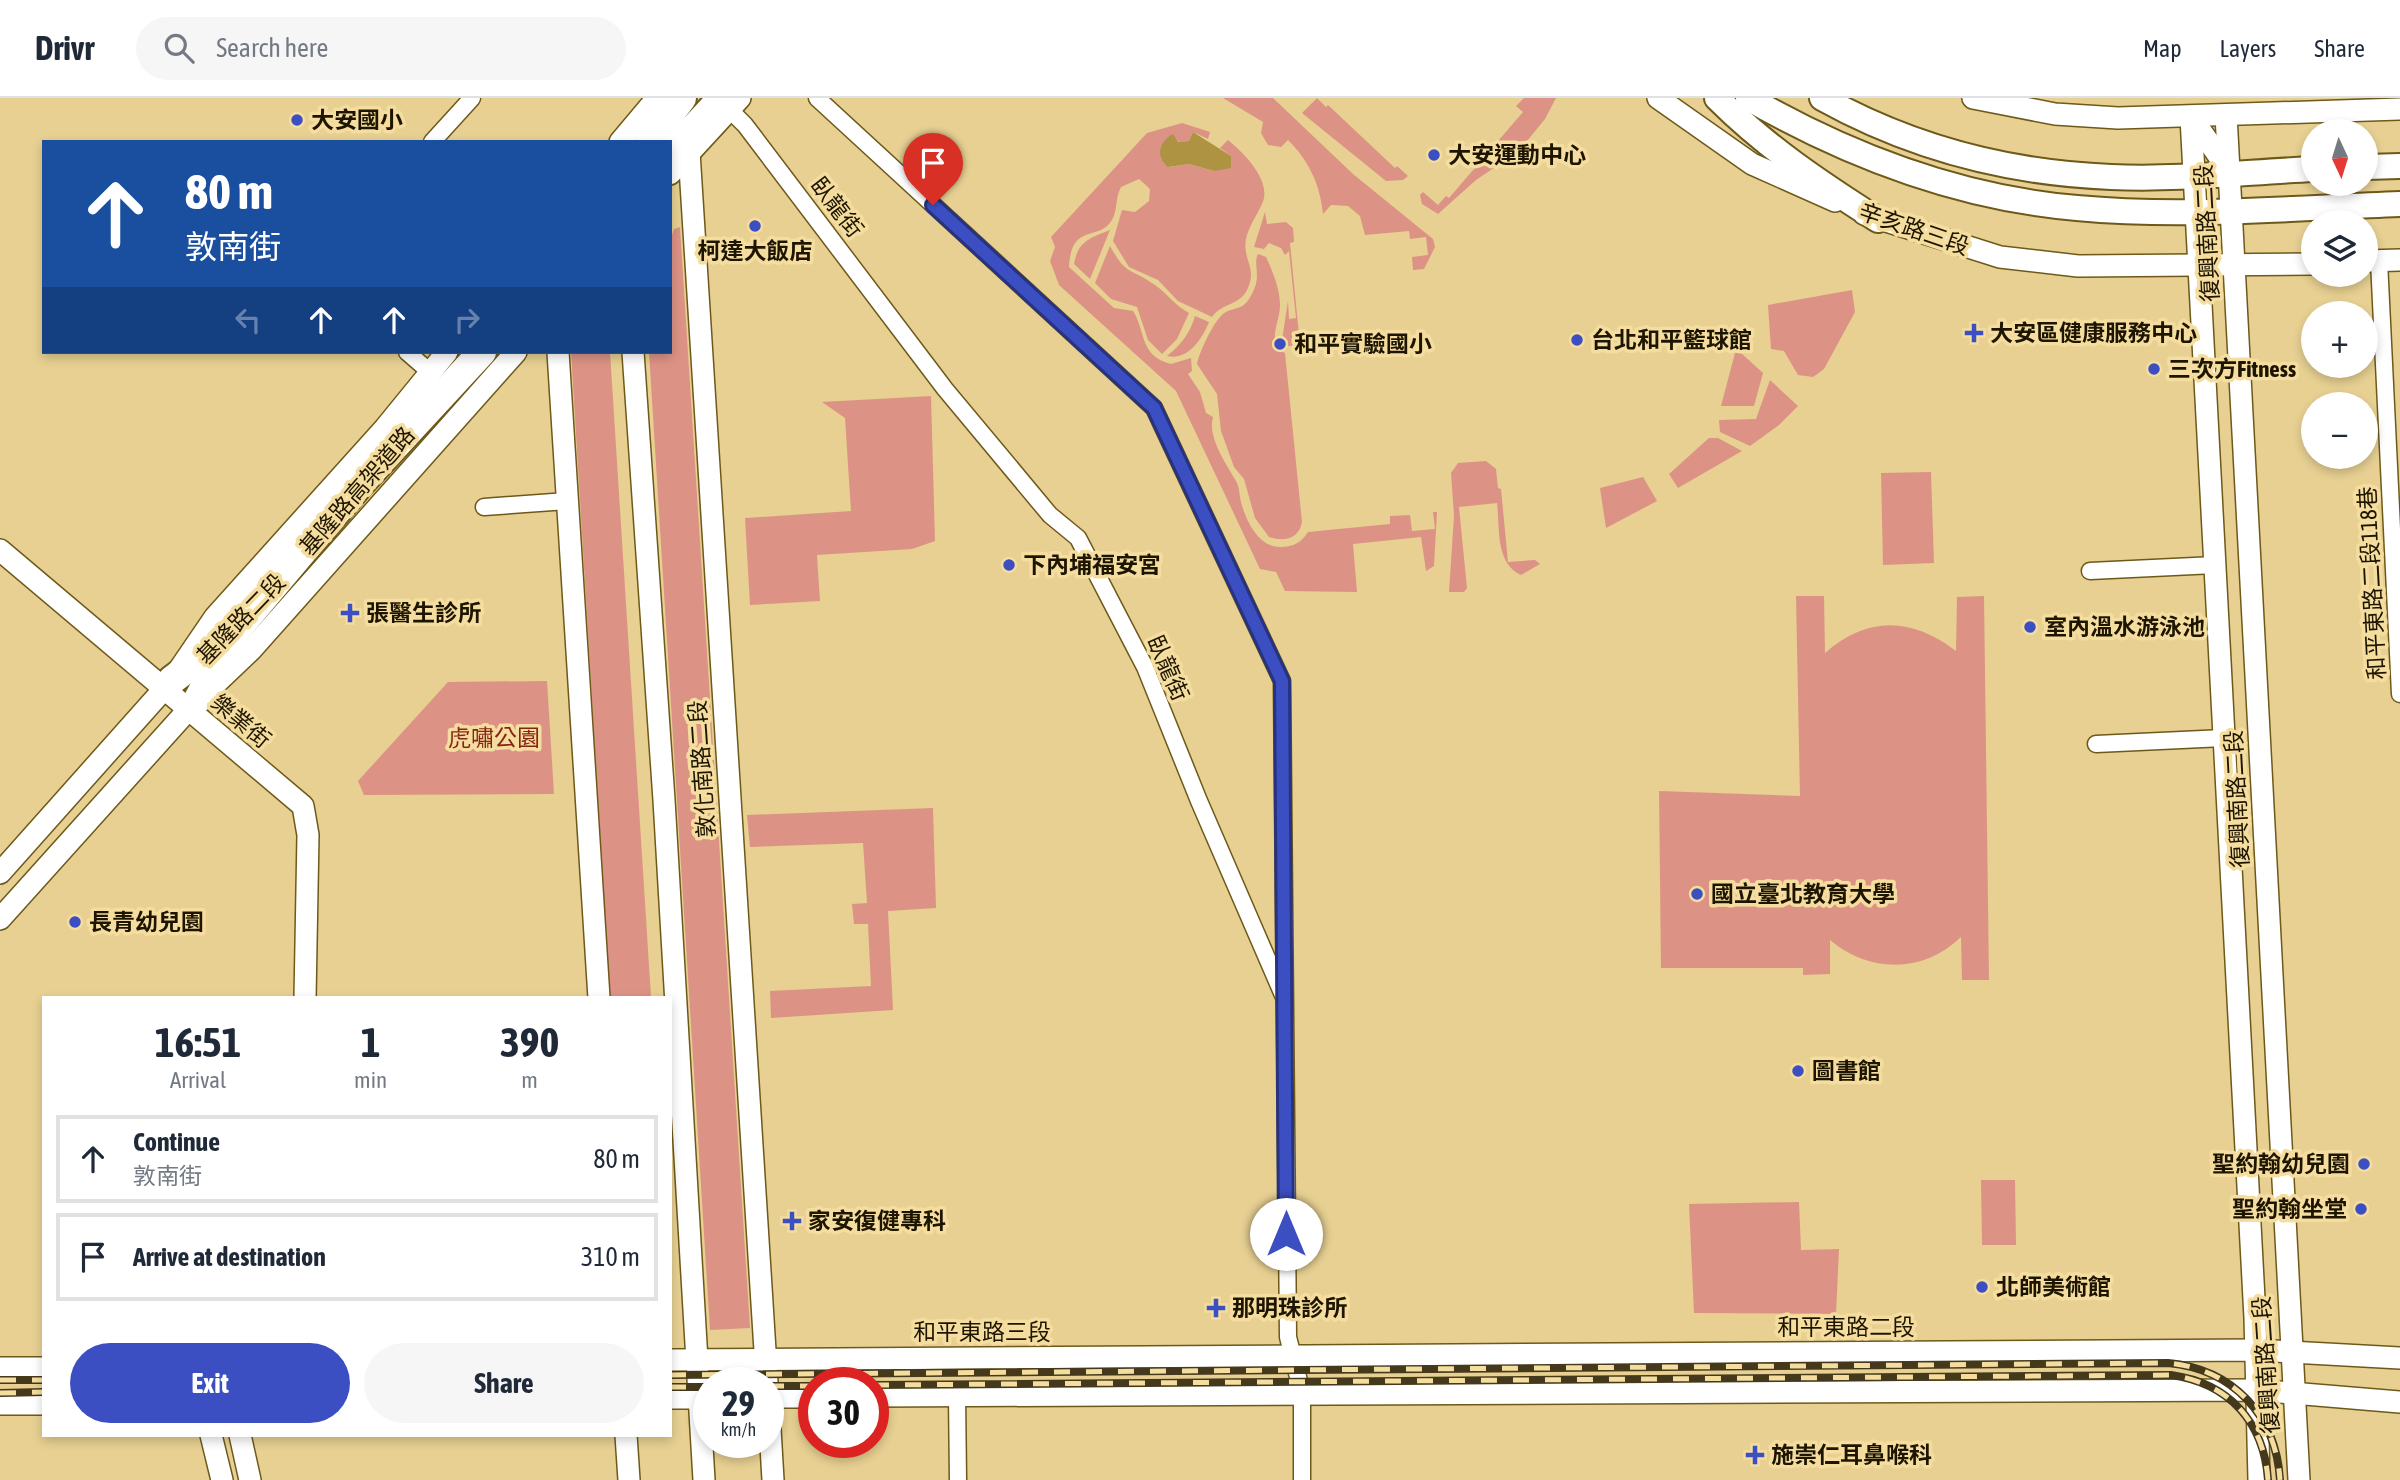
<!DOCTYPE html>
<meta charset="utf-8">
<style>
body{margin:0;font-family:"Asap Condensed","Noto Sans TC",sans-serif;background:#f6f6f7;color:#1f2937;height:100vh;display:flex;flex-direction:column;font-size:26px;white-space:nowrap}
*{box-sizing:border-box;margin:0}
p{font-size:23px;color:#747a83}
.icon{flex:none;width:38px;height:38px;fill:none;stroke:currentColor;stroke-width:2;stroke-linecap:round;stroke-linejoin:round}
.map{position:relative;flex:1;overflow:hidden}
.details{position:absolute;left:42px;top:898px;width:630px;height:441px;display:flex;flex-direction:column;background:#fff;border-radius:0px;box-shadow:0 4px 10px #0003}
.details>*{flex:none}
.hud{position:absolute;left:42px;top:42px;width:630px;height:214px;border-radius:0px;box-shadow:0 4px 10px #0003;background:#1a4fa0;color:#fff;overflow:hidden}
.needle{width:46px;rotate:176deg}
.tools{position:absolute;left:2301px;top:21px;display:grid;gap:14px}
.tools a{display:grid;place-items:center;width:77px;height:77px;border-radius:50%;background:#fff;box-shadow:0 4px 10px #0003;font-size:35px}
.speed{position:absolute;left:693px;top:1269px;display:flex;gap:14px;font-size:35px;font-weight:700;text-align:center}
.speed>*{display:grid;place-content:center;width:91px;height:91px;border-radius:50%;background:#fff;box-shadow:0 4px 10px #0003;line-height:1}
.speed small{font-size:18px;font-weight:400}
.speed .limit{border:10px solid #d22;background:#fff;color:#111}
.pin{position:absolute;display:grid;place-items:center;width:60px;height:60px;color:#fff;margin:-72px -30px;border-radius:50% 50% 50% 0;rotate:-45deg;box-shadow:0 0 7px #0007}
.pin .icon{rotate:45deg}
.me{position:absolute;width:77px;margin:-38px;rotate:0deg;stroke-linejoin:round;filter:drop-shadow(0 0 5px #0008)}
.turn{display:flex;align-items:center;gap:24px;height:147px;padding:0 28px;font-size:32px}
.turn .icon{width:91px;height:91px;stroke-width:2.5}
.turn b{display:block;font-size:49px;line-height:60px}
.lanes{display:flex;align-items:center;height:66px;padding:0 28px;background:#0003;justify-content:center;gap:35px;direction:ltr}
.lanes .off{opacity:.35}
.eta{display:flex;justify-content:space-evenly;align-items:center;height:119px;text-align:center}
.eta b{font-size:42px;font-weight:700;line-height:49px}
.primary-button{display:flex;gap:14px;margin-top:auto;padding:14px 28px}
.primary-button a{flex:1;height:80px;border-radius:42px;background:#3c4fc2;color:#fff;font-size:28px;font-weight:700;line-height:80px;text-align:center}
.primary-button a+a{background:#f6f6f7;color:#1f2937}
ul{padding:0;list-style:none}
li{display:flex;align-items:center;gap:21px;height:88px;margin:0 14px 10px;padding:0 14px;border:4px solid #e0e1e3;border-radius:0px}
li div{flex:1}
li b{display:block;font-size:26px}
li em{font-style:normal}
header{display:flex;align-items:center;gap:42px;box-sizing:border-box;height:98px;padding:0 35px;background:#fff;border-bottom:2px solid #e0e1e3}
header strong{font-size:33px}
nav{display:flex;gap:38px;margin-inline-start:auto;font-size:24px}
.search{width:490px;height:63px;background:#f6f6f7;display:flex;align-items:center;gap:18px;box-sizing:border-box;padding:0 24px;border-radius:38px;color:#747a83;font-size:26px}
.map>svg:first-child{display:block}
.green{fill:#dc9385}
.water{fill:#ae9342}
.lines{fill:none;stroke-linecap:round;stroke-linejoin:round}
.street-casing{stroke:#6d5919;stroke-width:19}
.secondary-casing{stroke:#6d5919;stroke-width:24}
.primary-casing{stroke:#6d5919;stroke-width:28}
.highway-casing{stroke:#6d5919;stroke-width:32}
.street{stroke:#fff;stroke-width:16}
.secondary{stroke:#fff;stroke-width:21}
.primary{stroke:#fff;stroke-width:24}
.highway{stroke:#fff;stroke-width:28}
.rail-casing{stroke:#45391c;stroke-width:8}
.rail{stroke:#f4dd9e;stroke-width:5;stroke-dasharray:16;stroke-linecap:butt}
.route-casing{stroke:#27337e;stroke-width:18}
.route{stroke:#3c4fc2;stroke-width:12}
.poi-dot{fill:#3c4fc2;stroke:#f4dd9e;stroke-width:2.5}
.labels{text-anchor:middle;stroke-width:7;stroke-linejoin:round;paint-order:stroke}
.poi-label{font-size:23px;font-weight:bold;fill:#1e1500;stroke:#f4dd9e;text-anchor:start}
.street-label{font-size:23px;fill:#1e1500;stroke:#f4dd9e}
.park-label{font-size:23px;fill:#872418;stroke:#f4dd9e}
</style>
<header>
<strong>Drivr</strong>
<div class="search"><svg class="icon" aria-label="search" viewBox="0 0 24 24"><circle cx="10" cy="10" r="6"/><path d="M15 15l6 6"/></svg>Search here</div>
<nav><a>Map</a><a>Layers</a><a>Share</a></nav>
</header>
<div class="map">
<svg width="2400" height="1382" viewBox="0 0 2400 1382">
<rect width="100%" height="100%" fill="#e7d092"/>
<g class="green">
<path d="M1223,0h50l80,76 80,65 2,8 -11,22 -11,1 -1,-13 16,-2 -2,-18 -16,2 -1,-8 -44,4 -5,-19 -12,-10 -17,-1 -8,9c-3,-30 -14,-53 -35,-74l-7,7 -13,-2 -7,-12 2,-11z"/>
<polygon points="1317,0 1326,9 1328,7 1395,70 1397,68 1408,78 1403,82 1386,83 1302,15"/>
<polygon points="1524,0 1556,0 1545,21 1519,53 1476,82 1438,116 1422,106 1420,97 1423,94 1438,107 1446,98 1449,100 1523,14 1516,8"/>
<path d="M1182,25l28,9 -2,7 -15,-7 -4,9 -10,1 -4,-3 -11,24 5,4 20,-3 25,7 17,-15 -11,-8 8,-8c16,13 45,42 34,64 -5,11 -14,24 -16,35 -4,22 13,29 0,53 -9,14 -24,11 -34,25l-34,-16 -20,-21 -29,-13 -16,-26 9,-31 13,2 14,-11 1,-12 -11,-10 -18,8c-6,11 -3,22 -9,33 -13,22 -41,2 -43,47l45,41 19,3c13,20 6,45 38,53l20,-6 1,13 -4,3 12,18 6,21 7,4c-6,20 14,48 23,64 4,7 3,14 5,21 5,19 18,46 40,45 12,0 21,-5 27,-15l82,-8v-8l20,-1 2,16 23,-2 -2,-17h4l-3,54 -8,5 -5,-34 -68,7 4,48 -72,-1 -9,-19 -16,-3 -84,-178 -117,-106 -9,-24 5,-14 -4,-10 96,-104z"/>
<polygon points="1265,114 1267,126 1286,124 1293,130 1294,144 1290,145 1300,247 1288,248 1282,242 1288,203 1289,221 1296,220 1289,153 1285,157 1281,150 1269,145 1264,151 1254,149"/>
<polygon points="680,129 750,1230 710,1232 649,254 670,254 670,143 674,131"/>
<path d="M1110,132l-20,49 -16,-15c4,-23 16,-26 36,-34z"/>
<path d="M1110,148c17,31 20,21 45,39 13,9 19,20 34,28l-12,26 -15,15 -14,-14 -11,-33 -26,-8 -16,-16z"/>
<path d="M1258,156l8,3c7,15 14,32 14,48 0,16 -10,29 -2,44l7,4 17,169c-3,17 -18,20 -33,15l-14,-19 -11,-39 -10,-12 -13,-36 -4,-37 -20,-30c2,-11 18,-47 29,-52 9,-5 16,-2 23,-13 15,-23 3,-33 9,-45z"/>
<polygon points="1852,192 1855,214 1824,271 1813,279 1798,277 1784,253 1771,251 1768,207"/>
<path d="M1195,218l14,6c-7,17 -21,39 -42,34 14,-11 23,-23 28,-40z"/>
<polygon points="571,254 610,254 651,899 610,899"/>
<polygon points="1735,255 1741,255 1763,275 1754,308 1721,308"/>
<polygon points="1770,282 1798,308 1779,327 1750,348 1720,334 1719,322 1756,321"/>
<polygon points="931,298 935,443 912,451 817,457 820,503 750,507 745,420 851,413 845,320 822,304"/>
<polygon points="1709,340 1718,340 1742,353 1678,390 1669,376"/>
<path d="M1486,363l10,8 2,19 3,1 7,73 27,-2 5,4 -19,11c-26,-12 -21,-47 -24,-72l-38,4 8,81 -3,4h-15l5,-76 -3,-43 7,-10z"/>
<polygon points="1931,374 1934,465 1883,467 1881,375"/>
<polygon points="1643,379 1657,403 1606,430 1600,390"/>
<path d="M1796,498h28l1,57c44,-38 87,-35 131,-2l1,-54 27,-1 5,384h-27l-1,-43c-38,37 -92,36 -131,3v34l-27,1v-7h-142l-2,-177 141,5 2,102z"/>
<polygon points="547,583 554,696 364,697 358,683 448,584"/>
<polygon points="933,710 936,810 888,813 893,912 771,920 770,893 871,888 868,826 854,826 852,806 867,805 863,745 750,749 747,717"/>
<polygon points="1981,1082 2015,1082 2016,1147 1982,1147"/>
<polygon points="1799,1104 1801,1152 1839,1151 1836,1216 1694,1215 1689,1106"/>
</g>
<path class="water" d="M1193,34l38,24v12l-17,3 -25,-7 -21,3c-13,-11 -9,-25 5,-33l5,8 11,-1z"/>
<g class="lines">
<defs>
<g id="street">
<polyline points="817,0 1154,310 1282,583 1288,1239 1302,1295 1302,1382"/>
<polyline points="729,11 745,27 945,291 1050,417 1078,440 1145,569 1199,703 1283,897"/>
<polyline points="432,44 472,0"/>
<polyline points="2379,163 2400,596"/>
<polyline points="407,254 430,274"/>
<polyline points="484,409 567,403"/>
<polyline points="2090,473 2215,467"/>
<polyline points="2096,646 2224,640"/>
<polyline points="957,1297 958,1382"/>
</g>
<g id="secondary">
<polyline points="1658,0 1752,66 1835,103"/>
<polyline points="1973,0 2055,16 2118,20 2400,11"/>
<polyline points="2226,17 2299,1382"/>
<polyline points="2191,19 2255,1220 2259,1382"/>
<polyline points="2191,19 2230,74"/>
<polyline points="620,44 657,0"/>
<polyline points="689,54 767,1284"/>
<polyline points="670,76 740,0"/>
<polyline points="1864,116 2000,159 2078,168 2314,166"/>
<polyline points="2366,163 2400,162"/>
<polyline points="558,254 599,900"/>
<polyline points="633,254 664,702 704,1382"/>
<polyline points="0,452 303,708 308,737 305,900"/>
<polyline points="0,775 172,582 215,519 385,330 447,254"/>
<polyline points="0,821 188,612 251,552 516,254"/>
<polyline points="670,1262 2255,1252 2400,1260"/>
<polyline points="0,1270 44,1270"/>
<polyline points="768,1297 773,1382"/>
<polyline points="873,1298 2255,1292 2400,1304"/>
<polyline points="768,1299 814,1299"/>
<polyline points="670,1300 709,1300"/>
<polyline points="0,1306 44,1306"/>
<polyline points="211,1337 222,1382"/>
<polyline points="240,1337 250,1382"/>
<polyline points="626,1337 629,1382"/>
</g>
<g id="primary">
<path d="M1717,0c49,49 103,85 161,122"/>
<path d="M1748,0c101,58 212,100 329,110 107,10 216,0 323,-4"/>
<path d="M1822,0c90,50 187,75 289,79 67,3 136,-5 203,-8"/>
<polyline points="2366,69 2400,68"/>
</g>
<g id="highway">
<polyline points="649,44 682,0"/>
<polyline points="670,56 722,0"/>
<polyline points="172,582 234,535 358,388 482,254"/>
<polyline points="198,601 229,543"/>
</g>
</defs>
<use href="#street" class="street-casing"/>
<use href="#secondary" class="secondary-casing"/>
<use href="#primary" class="primary-casing"/>
<use href="#highway" class="highway-casing"/>
<use href="#street" class="street"/>
<use href="#secondary" class="secondary"/>
<use href="#primary" class="primary"/>
<use href="#highway" class="highway"/>
<defs>
<g id="rail">
<path d="M670,1277l1498,-12c65,6 108,52 112,117"/>
<polyline points="0,1282 44,1282"/>
<path d="M873,1287l1298,-10c58,8 93,47 97,105"/>
<polyline points="768,1288 814,1288"/>
<polyline points="670,1289 709,1289"/>
<polyline points="0,1295 44,1294"/>
</g>
</defs>
<use href="#rail" class="rail-casing"/>
<use href="#rail" class="rail"/>
</g>
<g class="lines">
<defs>
<polyline id="route" points="933,107 1154,310 1282,583 1286,1136"/>
</defs>
<use href="#route" class="route-casing"/>
<use href="#route" class="route"/>
</g>
<g class="poi-dot">
<circle cx="297" cy="22" r="7"/>
<circle cx="1434" cy="57" r="7"/>
<circle cx="755" cy="128" r="7"/>
<path d="M1970.5 224.5h7v7h7v7h-7v7h-7v-7h-7v-7h7z"/>
<circle cx="1577" cy="242" r="7"/>
<circle cx="1280" cy="246" r="7"/>
<circle cx="2154" cy="271" r="7"/>
<circle cx="1009" cy="467" r="7"/>
<path d="M346.5 504.5h7v7h7v7h-7v7h-7v-7h-7v-7h7z"/>
<circle cx="2030" cy="529" r="7"/>
<circle cx="1697" cy="796" r="7"/>
<circle cx="75" cy="824" r="7"/>
<circle cx="1798" cy="973" r="7"/>
<circle cx="2364" cy="1066" r="7"/>
<circle cx="2361" cy="1111" r="7"/>
<path d="M788.5 1112.5h7v7h7v7h-7v7h-7v-7h-7v-7h7z"/>
<circle cx="1982" cy="1189" r="7"/>
<path d="M1212.5 1199.5h7v7h7v7h-7v7h-7v-7h-7v-7h7z"/>
<path d="M1751.5 1346.5h7v7h7v7h-7v7h-7v-7h-7v-7h7z"/>
</g>
<g class="labels">
<g class="poi-label">
<text x="311" y="30">大安國小</text>
<text x="1448" y="65">大安運動中心</text>
<text x="755" y="161" text-anchor="middle">柯達大飯店</text>
<text x="1990" y="243">大安區健康服務中心</text>
<text x="1591" y="250">台北和平籃球館</text>
<text x="1294" y="254">和平實驗國小</text>
<text x="2168" y="279">三次方Fitness</text>
<text x="1023" y="475">下內埔福安宮</text>
<text x="366" y="523">張醫生診所</text>
<text x="2044" y="537">室內溫水游泳池</text>
<text x="1711" y="804">國立臺北教育大學</text>
<text x="89" y="832">長青幼兒園</text>
<text x="1812" y="981">圖書館</text>
<text x="2350" y="1074" text-anchor="end">聖約翰幼兒園</text>
<text x="2347" y="1119" text-anchor="end">聖約翰坐堂</text>
<text x="808" y="1131">家安復健專科</text>
<text x="1996" y="1197">北師美術館</text>
<text x="1232" y="1218">那明珠診所</text>
<text x="1771" y="1365">施崇仁耳鼻喉科</text>
</g>
<g class="street-label">
<text transform="translate(837 109) rotate(52)" y="8">臥龍街</text>
<text transform="translate(1914 131) rotate(19)" y="8">辛亥路三段</text>
<text transform="translate(2207 135) rotate(-93)" y="8">復興南路二段</text>
<text transform="translate(357 393) rotate(-49)" y="8">基隆路高架道路</text>
<text transform="translate(2372 485) rotate(-93)" y="8">和平東路二段118巷</text>
<text transform="translate(241 521) rotate(-46)" y="8">基隆路二段</text>
<text transform="translate(1168 570) rotate(66)" y="8">臥龍街</text>
<text transform="translate(241 623) rotate(40)" y="8">樂業街</text>
<text transform="translate(702 671) rotate(-94)" y="8">敦化南路二段</text>
<text transform="translate(2237 701) rotate(-93)" y="8">復興南路二段</text>
<text x="1846" y="1237">和平東路二段</text>
<text x="982" y="1242">和平東路三段</text>
<text transform="translate(2266 1267) rotate(-94)" y="8">復興南路二段</text>
</g>
<g class="park-label">
<text x="494" y="648">虎嘯公園</text>
</g>
</g>
</svg>
<div class="tools">
<a><svg class="needle" viewBox="-14 -14 28 28"><path d="M0-13l5 13h-10z" fill="#e53935"/><path d="M0 13l5-13h-10z" fill="#747a83"/></svg></a>
<a><svg class="icon" aria-label="layers" viewBox="0 0 24 24"><path d="M12 4l9 5-9 5-9-5zM3 14l9 5 9-5"/></svg></a>
<a>+</a>
<a>−</a>
</div>
<div class="speed"><div>29<small>km/h</small></div><div class="limit">30</div></div>
<div class="pin" style="left:933px;top:107px;background:#d93025"><svg class="icon" aria-label="arrive" viewBox="0 0 24 24"><path d="M6 21V4h12l-3 4 3 4H6"/></svg></div>
<svg class="me" style="left:1286px;top:1136px" viewBox="-20 -20 40 40"><circle r="19" fill="#fff"/><path d="M0-13L10 11 0 6-10 11z" fill="#3c4fc2"/></svg>
<div class="hud">
<div class="turn"><svg class="icon" aria-label="ahead" viewBox="0 0 24 24"><path d="M12 20V5M6 11l6-6 6 6"/></svg><div><b>80 m</b>敦南街</div></div>
<div class="lanes"><svg class="icon off" aria-label="left" viewBox="0 0 24 24"><path d="M17 20v-9H6M10 6l-5 5 5 5"/></svg><svg class="icon" aria-label="ahead" viewBox="0 0 24 24"><path d="M12 20V5M6 11l6-6 6 6"/></svg><svg class="icon" aria-label="ahead" viewBox="0 0 24 24"><path d="M12 20V5M6 11l6-6 6 6"/></svg><svg class="icon off" aria-label="right" viewBox="0 0 24 24"><path d="M7 20v-9h11M14 6l5 5-5 5"/></svg></div>
</div>
<section class="details">
<div class="eta">
<div><b>16:51</b><p>Arrival</p></div>
<div><b>1</b><p>min</p></div>
<div><b>390</b><p>m</p></div>
</div>
<ul>
<li><svg class="icon" aria-label="ahead" viewBox="0 0 24 24"><path d="M12 20V5M6 11l6-6 6 6"/></svg><div><b>Continue</b><p>敦南街</p></div><em>80 m</em></li>
<li><svg class="icon" aria-label="arrive" viewBox="0 0 24 24"><path d="M6 21V4h12l-3 4 3 4H6"/></svg><div><b>Arrive at destination</b></div><em>310 m</em></li>
</ul>
<div class="primary-button"><a>Exit</a><a>Share</a></div>
</section>
</div>
